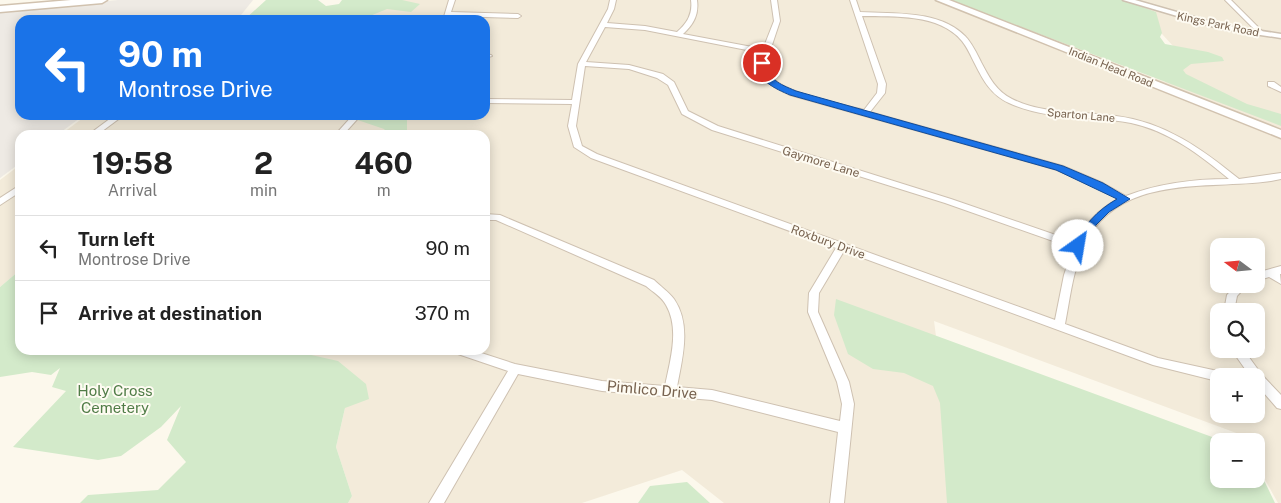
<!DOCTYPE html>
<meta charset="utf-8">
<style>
body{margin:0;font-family:"Public Sans",sans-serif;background:#f6f6f6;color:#222;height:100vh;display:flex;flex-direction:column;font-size:19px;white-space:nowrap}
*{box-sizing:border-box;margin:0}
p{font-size:16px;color:#767676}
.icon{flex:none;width:28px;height:28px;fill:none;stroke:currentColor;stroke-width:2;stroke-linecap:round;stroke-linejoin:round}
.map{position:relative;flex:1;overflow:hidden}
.details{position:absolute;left:15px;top:130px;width:475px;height:225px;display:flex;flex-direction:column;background:#fff;border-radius:15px;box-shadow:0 2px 12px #0003}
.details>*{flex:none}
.guide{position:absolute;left:15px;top:15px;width:475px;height:105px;border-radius:15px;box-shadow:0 2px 12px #0003;background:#1a73e8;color:#fff;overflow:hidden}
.needle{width:32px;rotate:286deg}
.buttons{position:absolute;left:1210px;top:238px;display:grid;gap:10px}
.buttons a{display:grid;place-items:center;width:55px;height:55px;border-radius:10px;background:#fff;box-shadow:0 2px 12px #0003;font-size:25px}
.pin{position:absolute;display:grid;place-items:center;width:42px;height:42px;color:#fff;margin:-21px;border:2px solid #fff;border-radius:50%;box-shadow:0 1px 5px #0007}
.me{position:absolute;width:55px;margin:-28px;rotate:32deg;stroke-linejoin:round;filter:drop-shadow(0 0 4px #0008)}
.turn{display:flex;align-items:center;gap:18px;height:105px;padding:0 20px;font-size:22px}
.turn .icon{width:65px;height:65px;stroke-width:2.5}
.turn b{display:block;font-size:35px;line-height:42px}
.eta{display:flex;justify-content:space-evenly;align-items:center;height:85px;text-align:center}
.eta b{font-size:30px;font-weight:700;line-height:35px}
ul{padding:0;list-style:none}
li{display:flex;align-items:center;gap:15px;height:65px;padding:0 20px;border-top:1px solid #e0e0e0}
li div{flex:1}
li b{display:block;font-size:19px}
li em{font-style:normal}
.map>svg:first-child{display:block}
.residential{fill:#f3ebda;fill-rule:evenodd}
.industrial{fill:#eeeae4}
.green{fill:#d3eaca}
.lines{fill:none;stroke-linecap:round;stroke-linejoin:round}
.minor-casing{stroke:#cec1b1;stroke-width:2}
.tertiary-casing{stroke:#cec1b1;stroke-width:3}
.secondary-casing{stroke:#d1c2af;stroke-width:3}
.minor{fill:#fff;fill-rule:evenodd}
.tertiary{fill:#fff;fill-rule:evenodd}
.secondary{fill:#fff;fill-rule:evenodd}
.route{fill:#1a73e8;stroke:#114b97}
.labels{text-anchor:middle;stroke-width:4;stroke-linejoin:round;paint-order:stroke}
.far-street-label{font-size:11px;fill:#77624f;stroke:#fefbf2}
.street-label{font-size:12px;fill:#77624f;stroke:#fefbf2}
.near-street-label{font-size:15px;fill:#77624f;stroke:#fefbf2}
.near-park-label{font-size:15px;fill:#507c47;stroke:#fefbf2}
</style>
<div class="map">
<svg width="1281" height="503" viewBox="0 0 1281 503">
<rect width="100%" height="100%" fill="#fcf8ec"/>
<g class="residential">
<path d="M349,0h601l215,82 8,-36 -42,-46h150v503h-3l-22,-39v-23h-12l-5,-7 -305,-113 24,182h-234l-42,-33 -100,33h-234l4,-7 -16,-49 9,-39 -56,-58h196v-215h-425l27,-20h398v-95h-140zM1219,246h37v38h-37zM1219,311h37v38h-37zM1219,376h37v38h-37z"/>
<polygon points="20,165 20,270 0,287 0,180"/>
</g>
<polygon class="industrial" points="118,0 253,0 237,20 20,20 20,115 84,115 57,135 20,135 20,163 0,178 0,11"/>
<g class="green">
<polygon points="266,0 318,0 326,6 339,4 342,0 402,0 420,4 411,12 387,9 360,20 244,20"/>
<polygon points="950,0 1123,0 1156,12 1162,33 1160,37 1165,44 1208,52 1222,57 1224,61 1191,64 1183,70 1186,74 1247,104 1281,114 1281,126"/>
<polygon points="343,115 407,115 407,130 412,135 389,135 384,129"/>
<polygon points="20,270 20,350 289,350 338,361 366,384 369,399 345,408 336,447 352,496 348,503 80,503 88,495 158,490 186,462 167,440 181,406 161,427 121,456 98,460 13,447 66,391 52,387 60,368 51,375 32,372 0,377 0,287"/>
<polygon points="836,299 1223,441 1219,441 1219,479 1256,479 1256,464 1275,503 947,503 940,403 933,386 904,373 873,369 848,354 834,315"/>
<polygon points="687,482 710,503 638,503 650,486"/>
</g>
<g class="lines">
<defs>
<g id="minor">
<polygon points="449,0 455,0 451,12 518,14 521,16 518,18 449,16 447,20 443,20"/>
<path d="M610,0h6l-2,9 -7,14 38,3 32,6c10,-9 16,-18 14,-32h6c2,14 -3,24 -14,34l80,15 11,-28 -3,-21h6l3,21 -14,42c0,5 1,10 5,14 16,17 70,27 93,33l13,-17 1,-9 -28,-84h6l4,12c35,2 79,-2 105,24 7,7 12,18 16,26 8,15 15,29 31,37 33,16 69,12 104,17 49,6 86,33 123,63l42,-6v6l-10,2c-64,9 -154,-8 -187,65 -11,24 -14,52 -19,78l93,34 55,12 20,3 2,3h-16v4h-6l-60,-15 -309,-114 -25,42 -1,19 31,70 5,22 -10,99h-14l8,-71 -126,-32 -110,-9 -84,-17 -74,129h-15l79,-132 -53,-18 -2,-3h19l43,14 87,17 63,5c5,-25 15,-57 1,-81 -4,-8 -13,-13 -20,-19l-150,-66h-11v-6l15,1 154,65c6,6 15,12 20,19 18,26 8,60 3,88l35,3 128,31 2,-17 -5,-22 -29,-70 1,-19 27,-45 -245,-90 -17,-11 -6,-21 4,-22 -87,-1v-4l87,1 6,-36 30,-55zM862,16c32,1 77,-3 100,25 5,6 9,15 13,23 8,16 16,31 34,39 39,18 81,12 122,20 38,8 69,32 98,56 -36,0 -69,4 -103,17l-23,-13 -40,-17 -193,-54 15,-19 1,-9zM605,27l40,3 117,23c-9,24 9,33 28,42l267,75 40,17 21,12c-19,10 -32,23 -42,43l-125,-43 -233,-73 -30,-15 -14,-29 -11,-8 -34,-9 -43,-3zM585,66l44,3 28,9 11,7 14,29 30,16 233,73 128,45 -9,27 -9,45 -458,-166 -15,-8 -6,-20z"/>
<polygon points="1225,0 1231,0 1264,33 1264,35 1260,35"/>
<polygon points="485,54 491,55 492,56 485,58"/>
<polygon points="1268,82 1274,82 1281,87 1281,92 1268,86"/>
<polygon points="115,115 124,115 97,135 88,135"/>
<polygon points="353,115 361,115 343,135 335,135"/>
<polygon points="468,115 476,115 470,119 466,117"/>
<polygon points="20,185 20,192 0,205 0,198"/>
<polygon points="1281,266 1281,274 1280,274 1281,284 1269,277 1256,281 1256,273"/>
<polygon points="1237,284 1248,284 1237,296 1234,311 1224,311 1227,295"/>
<polygon points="1231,349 1243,349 1262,375 1281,395 1281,409 1277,408 1256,384 1256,376 1250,376"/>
</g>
<polygon id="tertiary" points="1123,0 1135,0 1222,25 1281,34 1281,38 1221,29"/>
<g id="secondary">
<polygon points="71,0 107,0 102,3 0,12 0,6"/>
<polygon points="936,0 949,0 1281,130 1281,138"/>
</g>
</defs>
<use href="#minor" class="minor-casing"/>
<use href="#tertiary" class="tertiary-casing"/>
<use href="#secondary" class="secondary-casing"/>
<use href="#minor" class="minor"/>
<use href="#tertiary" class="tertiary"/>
<use href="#secondary" class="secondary"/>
</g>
<path class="route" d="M759,61h6c6,20 12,22 31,30l267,75 40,17 27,16 -21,13 -13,13 -14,23h-8l-2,-2c13,-21 24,-35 45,-47l-61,-29 -266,-75c-14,-6 -36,-15 -31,-34z"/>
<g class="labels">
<g class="far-street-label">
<text transform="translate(1218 24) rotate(12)" y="4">Kings Park Road</text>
<text transform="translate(1111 67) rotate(22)" y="4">Indian Head Road</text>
<text transform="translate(1081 115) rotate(5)" y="4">Sparton Lane</text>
</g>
<g class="street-label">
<text transform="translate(821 162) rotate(17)" y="4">Gaymore Lane</text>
<text transform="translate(828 242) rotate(20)" y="4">Roxbury Drive</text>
</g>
<g class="near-street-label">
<text transform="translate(652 390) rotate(5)" y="5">Pimlico Drive</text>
</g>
<g class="near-park-label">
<text x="115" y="396">Holy Cross<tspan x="115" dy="17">Cemetery</tspan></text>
</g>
</g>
</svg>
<div class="buttons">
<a><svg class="needle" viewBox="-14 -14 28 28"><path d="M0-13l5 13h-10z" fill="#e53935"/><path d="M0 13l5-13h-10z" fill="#767676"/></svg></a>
<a><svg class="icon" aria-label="search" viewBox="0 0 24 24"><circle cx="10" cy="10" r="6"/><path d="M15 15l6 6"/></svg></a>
<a>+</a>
<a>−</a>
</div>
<div class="pin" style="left:762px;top:63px;background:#d93025"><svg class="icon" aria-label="arrive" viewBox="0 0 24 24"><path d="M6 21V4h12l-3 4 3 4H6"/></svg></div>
<svg class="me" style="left:1078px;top:246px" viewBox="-20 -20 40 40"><circle r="19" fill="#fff"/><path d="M0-13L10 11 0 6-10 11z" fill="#1a73e8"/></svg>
<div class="guide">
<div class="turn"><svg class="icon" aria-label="left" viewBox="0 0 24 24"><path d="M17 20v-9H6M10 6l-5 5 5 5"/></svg><div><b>90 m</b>Montrose Drive</div></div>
</div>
<section class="details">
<div class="eta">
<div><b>19:58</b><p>Arrival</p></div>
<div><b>2</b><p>min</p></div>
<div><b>460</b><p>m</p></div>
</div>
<ul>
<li><svg class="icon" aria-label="left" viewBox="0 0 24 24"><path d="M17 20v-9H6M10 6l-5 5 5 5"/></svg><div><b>Turn left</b><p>Montrose Drive</p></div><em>90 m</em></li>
<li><svg class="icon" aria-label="arrive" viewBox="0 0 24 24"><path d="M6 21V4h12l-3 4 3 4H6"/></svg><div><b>Arrive at destination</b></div><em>370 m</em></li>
</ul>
</section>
</div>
